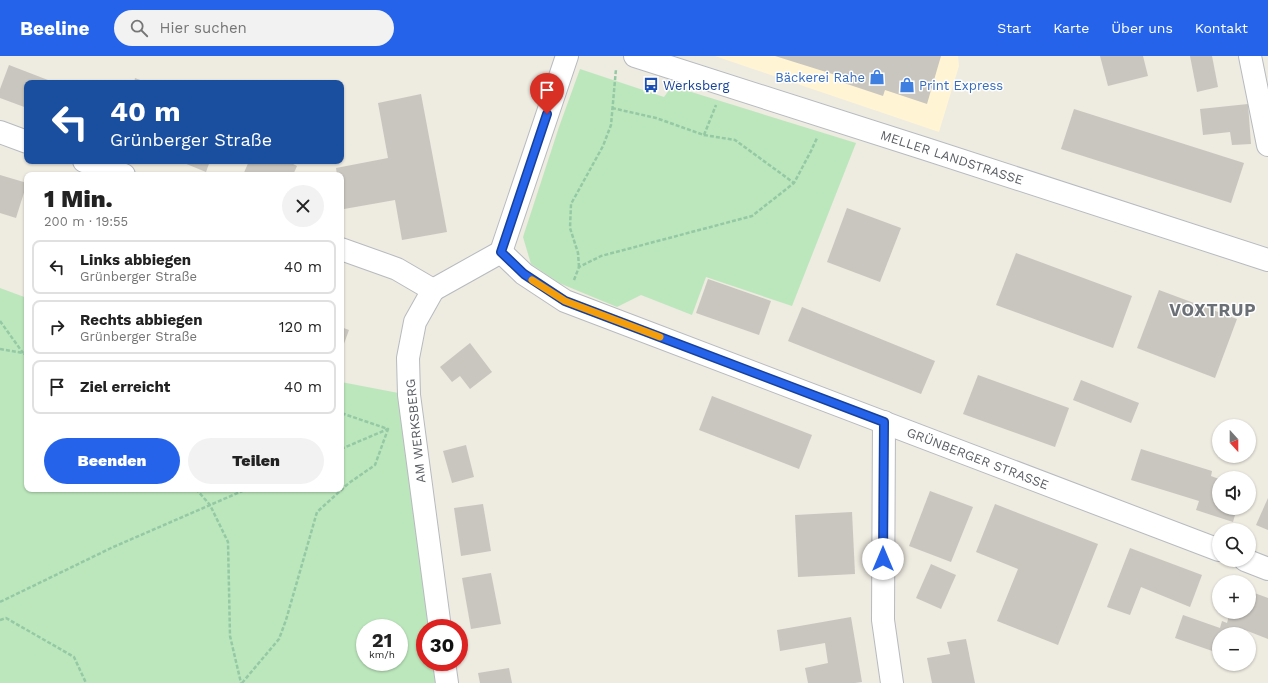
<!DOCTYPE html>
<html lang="de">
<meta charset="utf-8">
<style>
body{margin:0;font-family:"Work Sans",sans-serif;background:#f2f2f2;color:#222;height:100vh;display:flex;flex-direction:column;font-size:15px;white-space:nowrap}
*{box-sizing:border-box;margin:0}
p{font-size:13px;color:#767676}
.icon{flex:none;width:22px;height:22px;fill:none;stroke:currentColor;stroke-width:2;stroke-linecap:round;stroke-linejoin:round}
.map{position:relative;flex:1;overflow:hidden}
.panel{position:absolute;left:24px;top:116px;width:320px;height:320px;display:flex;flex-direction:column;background:#fff;border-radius:8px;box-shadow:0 1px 3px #0004}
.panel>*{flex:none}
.guide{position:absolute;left:24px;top:24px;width:320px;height:84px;border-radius:8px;box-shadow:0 1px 3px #0004;background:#1a4fa0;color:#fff;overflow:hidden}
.needle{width:26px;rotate:159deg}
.tools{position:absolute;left:1212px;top:363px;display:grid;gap:8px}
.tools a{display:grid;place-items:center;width:44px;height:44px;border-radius:50%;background:#fff;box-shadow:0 1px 3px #0004;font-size:20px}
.speed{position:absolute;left:356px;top:563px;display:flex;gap:8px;font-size:20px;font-weight:700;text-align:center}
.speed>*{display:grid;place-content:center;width:52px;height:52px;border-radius:50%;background:#fff;box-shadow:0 1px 3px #0004;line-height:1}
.speed small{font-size:10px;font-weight:400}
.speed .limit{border:6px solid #d22;background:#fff;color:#111}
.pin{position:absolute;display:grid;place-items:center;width:34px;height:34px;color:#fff;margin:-41px -17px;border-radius:50% 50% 50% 0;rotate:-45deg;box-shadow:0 0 4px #0007}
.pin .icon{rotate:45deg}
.me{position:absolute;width:44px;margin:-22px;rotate:0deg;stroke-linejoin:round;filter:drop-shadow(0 0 3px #0008)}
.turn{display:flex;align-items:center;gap:14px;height:84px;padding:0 20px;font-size:18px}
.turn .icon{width:52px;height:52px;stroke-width:2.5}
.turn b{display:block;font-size:28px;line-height:34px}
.round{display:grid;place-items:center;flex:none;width:42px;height:42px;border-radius:21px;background:#f2f2f2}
.overview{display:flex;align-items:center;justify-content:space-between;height:68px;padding:0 20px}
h1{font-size:24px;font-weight:800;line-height:30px}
.primary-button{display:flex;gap:8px;margin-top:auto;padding:8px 20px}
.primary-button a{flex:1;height:46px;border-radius:24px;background:#2563eb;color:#fff;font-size:16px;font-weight:800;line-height:46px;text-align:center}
.primary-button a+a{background:#f2f2f2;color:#222}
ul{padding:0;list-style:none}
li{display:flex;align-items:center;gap:12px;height:54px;margin:0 8px 6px;padding:0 12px;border:2px solid #e0e0e0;border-radius:8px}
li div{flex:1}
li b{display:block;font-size:15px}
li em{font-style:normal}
header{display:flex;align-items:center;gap:24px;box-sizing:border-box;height:56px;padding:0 20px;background:#2563eb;color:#fff}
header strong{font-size:19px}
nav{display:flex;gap:22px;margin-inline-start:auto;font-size:14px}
.search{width:280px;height:36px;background:#f2f2f2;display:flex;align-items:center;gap:10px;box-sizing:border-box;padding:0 14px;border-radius:22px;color:#767676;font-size:15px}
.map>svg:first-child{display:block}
.commercial{fill:#fff5d5}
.green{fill:#bce7bc;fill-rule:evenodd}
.building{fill:#c9c6bf}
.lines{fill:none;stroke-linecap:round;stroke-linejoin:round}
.street-casing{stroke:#b7babf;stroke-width:24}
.secondary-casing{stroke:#b7bbc1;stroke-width:24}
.path{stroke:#94c9a4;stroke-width:2.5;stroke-dasharray:4 2;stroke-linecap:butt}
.street{stroke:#fff;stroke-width:22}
.secondary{stroke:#fff;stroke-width:22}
.route-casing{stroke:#184099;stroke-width:10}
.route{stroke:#2563eb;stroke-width:7}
.slow{stroke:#f59e0b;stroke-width:7}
.labels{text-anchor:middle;stroke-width:3;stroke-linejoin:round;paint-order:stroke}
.shop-label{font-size:13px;fill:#366cbe;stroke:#fff;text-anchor:end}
.transit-label{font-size:13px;fill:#164399;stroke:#fff;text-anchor:start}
.street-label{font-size:13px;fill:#5a5e63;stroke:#fff}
.district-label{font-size:17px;font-weight:bold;letter-spacing:1px;fill:#6b7076;stroke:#fff}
</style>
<header>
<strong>Beeline</strong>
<div class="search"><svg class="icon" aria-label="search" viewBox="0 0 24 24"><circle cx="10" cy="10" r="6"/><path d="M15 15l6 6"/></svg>Hier suchen</div>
<nav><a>Start</a><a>Karte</a><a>Über uns</a><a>Kontakt</a></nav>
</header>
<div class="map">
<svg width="1268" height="627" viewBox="0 0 1268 627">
<rect width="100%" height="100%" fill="#eeebe1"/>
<polygon class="commercial" points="715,0 958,0 959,10 939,76"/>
<g class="green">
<polygon points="580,13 664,41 672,30 856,87 792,250 706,221 692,259 641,239 617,251 559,227 531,208 523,181 559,71"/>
<path d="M0,232l27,10v191h314v-107l68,13 31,233h-15v34h19l3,21h-447zM365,572h34v34h-34z"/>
</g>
<g class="building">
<polygon points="775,0 941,0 927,48 885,34 883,40 841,26 842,21"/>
<polygon points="1100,0 1143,0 1148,20 1108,30"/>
<polygon points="1190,0 1212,0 1218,31 1197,36"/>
<polygon points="9,9 48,24 47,27 27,27 27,52 0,42 0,33"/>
<polygon points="135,22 148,27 134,27"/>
<polygon points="421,38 447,176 402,184 395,144 344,153 341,140 341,119 337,119 336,112 388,102 378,47"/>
<polygon points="1248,48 1251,88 1232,89 1230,76 1203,79 1200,53"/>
<polygon points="1074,53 1244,107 1231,147 1061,93"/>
<polygon points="179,105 210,105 206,116"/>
<polygon points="249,105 287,105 297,110 293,119 243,119"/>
<polygon points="0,119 27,127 16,162 0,157"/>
<polygon points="847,152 901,172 880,226 827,206"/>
<polygon points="1016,197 1132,240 1113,292 996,249"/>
<polygon points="708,223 771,245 759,279 696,257"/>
<polygon points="1159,234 1237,263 1215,322 1137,292"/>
<polygon points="802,251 935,305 921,338 788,285"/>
<polygon points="341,271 349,274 341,296"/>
<polygon points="470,287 492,316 470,333 460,320 452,326 440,311"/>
<polygon points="978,319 1069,352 1055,391 963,358"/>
<polygon points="1081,324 1139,347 1131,367 1073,344"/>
<polygon points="712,340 812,379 799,413 699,374"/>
<polygon points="466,389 474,421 452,427 443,395"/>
<polygon points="1141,393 1212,415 1211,420 1219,423 1219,452 1237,452 1233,466 1196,454 1199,445 1131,424"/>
<polygon points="930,435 973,451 951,506 909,490"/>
<polygon points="1268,442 1268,474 1256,469"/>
<polygon points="483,448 491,495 461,500 454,452"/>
<polygon points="995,448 1098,488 1058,589 997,565 1018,513 976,496"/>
<polygon points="852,456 855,518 798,521 795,459"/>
<polygon points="1130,492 1202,519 1190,551 1141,531 1130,559 1107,551"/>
<polygon points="931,508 956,519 941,553 916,542"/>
<polygon points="491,517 501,568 471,573 462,522"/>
<polygon points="1249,535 1268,542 1268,583 1245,574 1243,578 1219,578 1218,597 1175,582 1183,559 1220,572 1222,565 1227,567 1230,556 1249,556"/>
<polygon points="851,561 862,626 855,627 808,627 805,612 828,607 825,587 780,595 777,574"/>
<polygon points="966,583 975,627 932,627 927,602 950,598 947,586"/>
<polygon points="509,612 512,627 480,627 478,617"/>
</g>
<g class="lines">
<defs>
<g id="street">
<polyline points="1250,0 1268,89"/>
<polyline points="0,76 27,86"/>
<polyline points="84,105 124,119"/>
<polyline points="341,193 397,213 433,234"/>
<polyline points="501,196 567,0"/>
<polyline points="433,234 501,196 524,218 565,245 1219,494"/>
<polyline points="433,234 415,266 408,302 409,339 440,572"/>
<polyline points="884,366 883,564 892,627"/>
<polyline points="1245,504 1268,513"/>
<polyline points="444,606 447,627"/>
</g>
<polyline id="secondary" points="635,0 926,93 1268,204"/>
</defs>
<use href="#street" class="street-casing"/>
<use href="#secondary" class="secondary-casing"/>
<g class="path">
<polyline points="612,52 656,62 704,79 716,49"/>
<polyline points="704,79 735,84 794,127"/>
<polyline points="579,211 578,197 570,172 571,148 603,90 611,69 616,13"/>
<polyline points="574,224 579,211 601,200 752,160 794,127 811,95 817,82"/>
<polyline points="0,265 23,297"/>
<polyline points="0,293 23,297 27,299"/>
<polyline points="341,393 388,373"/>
<polyline points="196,433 210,449 228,486 230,580 241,627"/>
<polyline points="0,546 111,492 247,433"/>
<polyline points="0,564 6,562 74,601 86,627"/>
<polyline points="242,627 279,583 286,564 317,456 349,427 375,409 388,373 341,357"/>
</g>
<use href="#street" class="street"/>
<use href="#secondary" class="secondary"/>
</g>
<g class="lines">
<defs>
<polyline id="route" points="547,58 501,196 524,218 565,245 884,366 883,503"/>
</defs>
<use href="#route" class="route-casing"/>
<use href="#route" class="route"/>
<polyline class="slow" points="532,224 565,245 660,281"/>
</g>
<defs>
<symbol id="shop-bare" viewBox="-9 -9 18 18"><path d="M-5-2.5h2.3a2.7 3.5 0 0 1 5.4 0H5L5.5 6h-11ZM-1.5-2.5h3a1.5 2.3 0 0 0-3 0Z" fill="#3f7fe0" stroke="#fff" stroke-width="2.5" paint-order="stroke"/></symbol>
<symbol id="bus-bare" viewBox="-9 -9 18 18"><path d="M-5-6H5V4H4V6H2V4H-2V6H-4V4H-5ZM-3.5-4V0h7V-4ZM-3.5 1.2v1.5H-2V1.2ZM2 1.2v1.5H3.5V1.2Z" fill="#1a4fb4" stroke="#fff" stroke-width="2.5" paint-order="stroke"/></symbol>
</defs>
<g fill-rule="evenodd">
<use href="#shop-bare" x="866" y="10" width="22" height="22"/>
<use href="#bus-bare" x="640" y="18" width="22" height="22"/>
<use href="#shop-bare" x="896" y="18" width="22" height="22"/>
</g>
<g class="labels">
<g class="shop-label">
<text x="865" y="26">Bäckerei Rahe</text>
<text x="919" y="34" text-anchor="start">Print Express</text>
</g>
<g class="transit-label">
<text x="663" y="34">Werksberg</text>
</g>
<g class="street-label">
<text transform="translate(952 101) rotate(18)" y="5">MELLER LANDSTRASSE</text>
<text transform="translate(415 375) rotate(-96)" y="5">AM WERKSBERG</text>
<text transform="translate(978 402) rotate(21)" y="5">GRÜNBERGER STRASSE</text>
</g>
<g class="district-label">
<text x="1213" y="260">VOXTRUP</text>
</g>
</g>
</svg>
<div class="tools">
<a><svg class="needle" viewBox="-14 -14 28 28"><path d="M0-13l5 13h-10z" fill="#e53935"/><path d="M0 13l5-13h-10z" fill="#767676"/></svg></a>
<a><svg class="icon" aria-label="sound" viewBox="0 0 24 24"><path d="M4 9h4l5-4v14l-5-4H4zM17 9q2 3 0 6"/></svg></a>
<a><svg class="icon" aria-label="search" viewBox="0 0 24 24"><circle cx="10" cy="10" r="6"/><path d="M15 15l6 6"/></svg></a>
<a>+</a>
<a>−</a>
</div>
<div class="speed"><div>21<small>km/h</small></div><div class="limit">30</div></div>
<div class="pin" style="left:547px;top:58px;background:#d93025"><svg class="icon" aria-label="arrive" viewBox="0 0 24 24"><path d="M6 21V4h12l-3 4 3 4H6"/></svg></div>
<svg class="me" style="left:883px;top:503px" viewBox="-20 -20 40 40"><circle r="19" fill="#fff"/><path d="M0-13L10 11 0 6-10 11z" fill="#2563eb"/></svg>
<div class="guide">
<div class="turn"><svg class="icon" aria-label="left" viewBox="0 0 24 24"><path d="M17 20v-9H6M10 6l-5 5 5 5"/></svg><div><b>40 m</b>Grünberger Straße</div></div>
</div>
<section class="panel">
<div class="overview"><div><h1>1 Min.</h1><p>200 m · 19:55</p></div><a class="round"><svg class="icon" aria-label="close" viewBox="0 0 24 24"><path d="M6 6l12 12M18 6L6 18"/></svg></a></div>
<ul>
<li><svg class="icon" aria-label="left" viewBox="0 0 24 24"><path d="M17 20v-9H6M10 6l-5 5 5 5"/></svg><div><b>Links abbiegen</b><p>Grünberger Straße</p></div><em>40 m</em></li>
<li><svg class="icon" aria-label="right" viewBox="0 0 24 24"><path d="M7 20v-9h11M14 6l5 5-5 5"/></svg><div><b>Rechts abbiegen</b><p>Grünberger Straße</p></div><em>120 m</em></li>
<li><svg class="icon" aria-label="arrive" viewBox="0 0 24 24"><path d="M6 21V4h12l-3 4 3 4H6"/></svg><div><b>Ziel erreicht</b></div><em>40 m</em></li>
</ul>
<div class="primary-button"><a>Beenden</a><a>Teilen</a></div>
</section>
</div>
